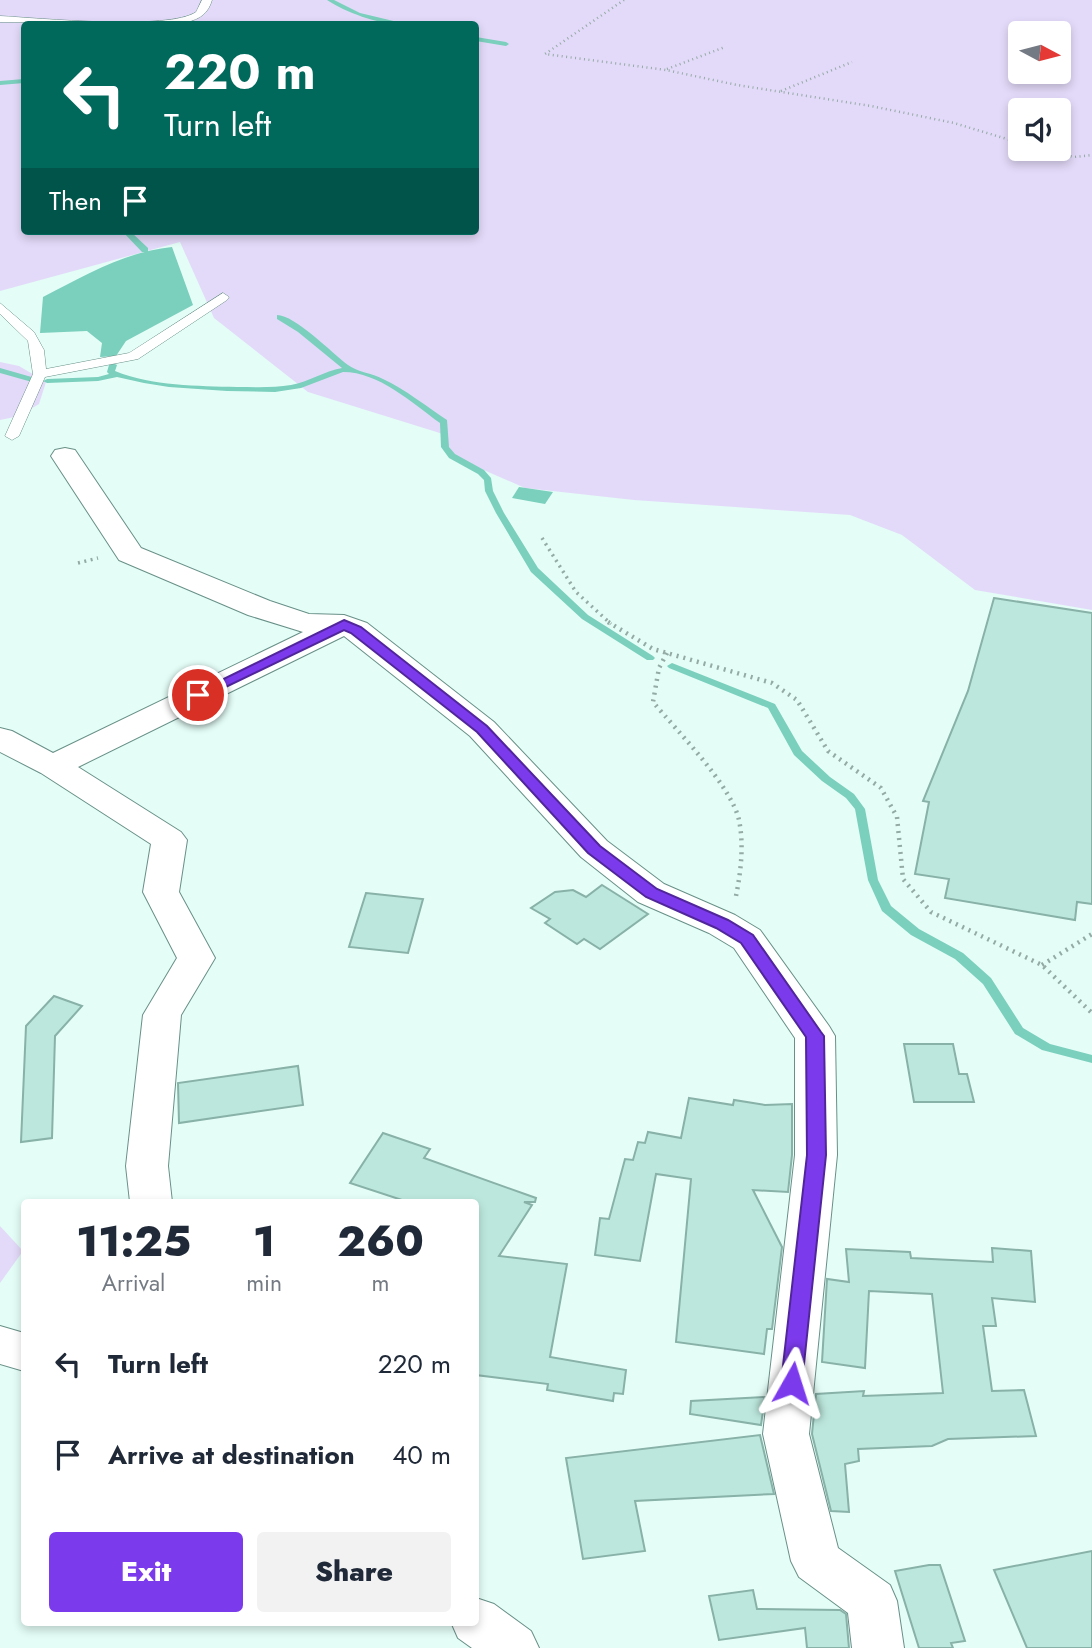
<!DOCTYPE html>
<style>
body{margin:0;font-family:Jost,sans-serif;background:#f2f2f3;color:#1f2937;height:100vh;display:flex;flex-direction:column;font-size:26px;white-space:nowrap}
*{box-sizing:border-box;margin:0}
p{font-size:23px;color:#747a83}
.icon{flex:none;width:38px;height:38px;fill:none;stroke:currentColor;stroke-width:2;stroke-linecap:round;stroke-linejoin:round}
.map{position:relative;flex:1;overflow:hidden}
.details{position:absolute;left:21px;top:1199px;width:458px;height:427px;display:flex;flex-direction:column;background:#fff;border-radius:7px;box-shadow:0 4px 10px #0003}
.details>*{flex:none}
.guide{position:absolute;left:21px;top:21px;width:458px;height:214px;border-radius:7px;box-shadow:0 4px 10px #0003;background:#00695c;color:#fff;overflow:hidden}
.needle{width:46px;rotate:97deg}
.fabs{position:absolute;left:1008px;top:21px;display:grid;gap:14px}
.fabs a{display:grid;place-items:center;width:63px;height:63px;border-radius:7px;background:#fff;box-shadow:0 4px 10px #0003;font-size:35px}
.pin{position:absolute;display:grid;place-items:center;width:60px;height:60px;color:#fff;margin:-30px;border:4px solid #fff;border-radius:50%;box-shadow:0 2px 7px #0007}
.me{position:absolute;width:77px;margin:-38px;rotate:6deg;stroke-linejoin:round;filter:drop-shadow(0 0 5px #0008)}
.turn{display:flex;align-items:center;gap:24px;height:147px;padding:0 28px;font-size:32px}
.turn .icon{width:91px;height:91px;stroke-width:2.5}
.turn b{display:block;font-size:49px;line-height:60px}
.then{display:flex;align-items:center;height:66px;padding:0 28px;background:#0003;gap:14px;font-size:26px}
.eta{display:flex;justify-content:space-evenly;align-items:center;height:119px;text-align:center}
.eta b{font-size:42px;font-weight:800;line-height:49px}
.primary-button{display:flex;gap:14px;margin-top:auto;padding:14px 28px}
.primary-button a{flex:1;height:80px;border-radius:7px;background:#7c3aed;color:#fff;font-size:28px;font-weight:800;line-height:80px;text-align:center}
.primary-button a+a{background:#f2f2f3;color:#1f2937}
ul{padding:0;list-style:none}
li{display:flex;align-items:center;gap:21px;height:91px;padding:0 28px}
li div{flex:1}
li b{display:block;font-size:26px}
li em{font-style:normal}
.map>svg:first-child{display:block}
.green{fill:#e3daf9;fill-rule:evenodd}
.water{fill:#7bcfbd}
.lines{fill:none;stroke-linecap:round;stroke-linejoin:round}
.stream{fill:#7bcfbd;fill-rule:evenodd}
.building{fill:#bce7dc;stroke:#88b1a7;stroke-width:2}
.lane-casing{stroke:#689087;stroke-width:1}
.street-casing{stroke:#689087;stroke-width:2}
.path-far2{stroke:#94aaa5;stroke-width:2.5;stroke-dasharray:1 3.5;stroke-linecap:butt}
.path-far1{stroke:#94aaa5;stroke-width:3.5;stroke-dasharray:2 4.5;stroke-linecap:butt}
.path{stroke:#94aaa5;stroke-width:4.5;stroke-dasharray:2 5;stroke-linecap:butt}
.lane{fill:#fff;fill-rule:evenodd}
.street{fill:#fff;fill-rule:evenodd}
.route{fill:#7c3aed;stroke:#51269a;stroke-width:2}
</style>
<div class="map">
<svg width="1092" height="1648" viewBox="0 0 1092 1648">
<rect width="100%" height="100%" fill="#e4fdf7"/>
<g class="green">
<path d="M0,0h1092v610l-117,-20 -73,-55 -52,-20 -216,-15 -109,-12 -71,-31 -11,-23 -135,-42 -94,-74 -34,-76 -180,49zM24,24h452v207h-452zM1020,33h39v39h-39zM1020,110h39v39h-39z"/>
<polygon points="0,362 19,366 46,382 39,404 19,416 0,420"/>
<polygon points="0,1226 23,1251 0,1283"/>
</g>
<g class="water">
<path d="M172,247l21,58 -67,36 -10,15 -16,1 2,-14 -15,-12 -47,2 3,-36c43,-22 81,-45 129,-50z"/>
<polygon points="519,487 553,492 545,504 512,498"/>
</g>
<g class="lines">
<g class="stream">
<path d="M327,0h7l26,13 46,11c-24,2 -59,-11 -79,-24z"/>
<polygon points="476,37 506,42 509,44 506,46 476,41"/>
<polygon points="24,79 24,83 0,85 0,81"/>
<polygon points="122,231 130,231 148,248 148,252 142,252"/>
<path d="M277,315c18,0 55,38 71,50 9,7 24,8 35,14 23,11 43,27 64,41l2,27 6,7 29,16 7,8 2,13 11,22 34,55 50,47 65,41 2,2 -2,2h-6l-65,-41 -51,-47 -35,-59 -11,-22 -1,-11 -6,-6 -29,-16 -8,-11 -1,-24c-28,-20 -61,-51 -97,-51l-42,16 -26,4 -48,-1 -58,-4 -25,-4 -27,-6 -19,4 -51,2 -4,-2 4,-2 51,-2 11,-3 -2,-2 2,-7 4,-2 4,2 -2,6c37,15 83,15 122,16 18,0 37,1 54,-2 18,-3 33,-14 51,-17l-44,-36 -21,-13z"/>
<polygon points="0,368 35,378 36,380 32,382 0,373"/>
<polygon points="672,663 775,704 802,751 830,777 854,794 865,809 878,880 891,906 919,929 963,953 991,978 1023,1028 1050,1044 1092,1055 1092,1063 1042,1050 1015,1034 983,984 955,959 911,935 882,911 868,880 855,809 846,798 822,781 794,755 768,708 669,668 667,666"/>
</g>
</g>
<g class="building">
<polygon points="994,598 1092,613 1092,904 1077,902 1075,920 945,898 949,879 915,874 929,802 923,801 968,691"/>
<polygon points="602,885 648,914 600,949 584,939 577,944 545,923 550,919 531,908 555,892 573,890 586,897"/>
<polygon points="366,893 423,899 408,953 349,947"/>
<polygon points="54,996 82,1006 55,1036 52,1138 21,1142 26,1026"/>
<polygon points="904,1044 953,1044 959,1074 967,1074 974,1102 914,1102"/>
<polygon points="298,1066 303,1105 179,1123 178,1083"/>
<polygon points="689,1098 733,1105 734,1100 765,1105 792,1104 792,1155 788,1192 753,1190 782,1247 772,1329 767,1329 764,1354 676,1342 691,1179 656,1174 640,1261 595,1255 600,1218 609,1219 625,1159 633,1160 638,1142 645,1143 648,1132 681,1138"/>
<polygon points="383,1133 430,1149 424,1158 536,1198 535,1202 524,1202 532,1205 499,1256 567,1264 550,1357 626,1370 623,1394 614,1393 613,1401 547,1390 548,1384 476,1375 476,1202 408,1202 350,1183"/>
<polygon points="992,1248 1031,1251 1035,1302 992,1298 996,1326 983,1326 992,1391 1024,1390 1036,1436 948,1439 932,1446 858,1449 859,1461 845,1464 849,1512 831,1511 812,1434 816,1394 864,1391 863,1396 943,1393 932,1294 869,1291 865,1368 822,1362 827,1279 849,1282 846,1249 910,1252 911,1258 993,1262"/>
<polygon points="765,1397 761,1425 690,1414 691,1401"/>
<polygon points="760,1435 774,1494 635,1501 645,1551 583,1559 566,1458"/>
<polygon points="1092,1551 1092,1648 1027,1648 994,1570"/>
<polygon points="929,1565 940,1565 965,1641 951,1643 953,1648 919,1648 895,1571"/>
<polygon points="753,1590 757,1609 840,1610 846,1614 849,1648 807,1648 805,1628 719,1640 709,1596"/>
</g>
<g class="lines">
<defs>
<g id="lane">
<path d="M202,0h10c-5,17 -16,20 -32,24l-180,-2v-6c38,2 169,15 196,-4z"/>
<polygon points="223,293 229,297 227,300 138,359 45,377 19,436 12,440 5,436 33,374 28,341 0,314 0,303 34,332 44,350 46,369 129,353"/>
</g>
<g id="street">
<polygon points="65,448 75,450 141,548 270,601 309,614 344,615 367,623 494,722 607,841 664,884 735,915 760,930 829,1026 835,1036 837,1155 809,1434 838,1548 890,1585 897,1601 904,1648 852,1648 848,1613 799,1577 791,1561 763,1434 795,1155 795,1038 734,948 709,933 638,902 581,857 470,736 344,636 78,767 181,832 187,840 179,892 215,958 181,1015 168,1166 172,1202 130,1202 126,1166 143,1015 177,958 143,892 151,844 41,773 0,752 0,728 12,731 53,753 303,632 248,615 119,560 51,456 55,450"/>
<polygon points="0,1326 24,1333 24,1371 0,1364"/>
<polygon points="476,1598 494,1604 531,1631 539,1648 472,1648 458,1638 451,1622 476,1622"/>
</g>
</defs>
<use href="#lane" class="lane-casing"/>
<use href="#street" class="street-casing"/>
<g class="path-far2">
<polyline points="624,0 545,54 666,70 737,85 871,106 954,123 1020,143"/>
<polyline points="667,69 725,47"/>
<polyline points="781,91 852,62"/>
<polyline points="1040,149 1074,157 1092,155"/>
</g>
<g class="path-far1">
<polyline points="542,538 576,592 611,624"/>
<polyline points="78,563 98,558"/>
</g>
<g class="path">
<polyline points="608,622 653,649 772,683 797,700 828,751 881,788 897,817 903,879 931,912 1042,965 1092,1013"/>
<path d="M667,653l-8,15 -6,34c24,29 78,83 86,118 5,25 2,51 -3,76"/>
<polyline points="1042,965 1092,934"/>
</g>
<use href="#lane" class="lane"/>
<use href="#street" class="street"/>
</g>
<polygon class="route" points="344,620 361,627 487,726 600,846 657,889 728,920 753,935 821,1032 824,1036 826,1155 802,1383 799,1389 792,1392 784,1389 781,1383 807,1155 806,1037 741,943 716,928 646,897 588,853 477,732 351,633 344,630 203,698 193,698 191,695"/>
</svg>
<div class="fabs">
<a><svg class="needle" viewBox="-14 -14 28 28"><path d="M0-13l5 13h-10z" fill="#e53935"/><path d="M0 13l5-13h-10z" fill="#747a83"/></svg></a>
<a><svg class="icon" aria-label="sound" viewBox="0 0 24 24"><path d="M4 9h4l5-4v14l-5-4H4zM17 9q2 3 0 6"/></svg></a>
</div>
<div class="pin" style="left:198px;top:695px;background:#d93025"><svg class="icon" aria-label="arrive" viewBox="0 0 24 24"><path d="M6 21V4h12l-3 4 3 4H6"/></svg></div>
<svg class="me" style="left:792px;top:1383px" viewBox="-20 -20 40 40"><path d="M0-17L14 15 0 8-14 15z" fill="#7c3aed" stroke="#fff" stroke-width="4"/></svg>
<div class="guide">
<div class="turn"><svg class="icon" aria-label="left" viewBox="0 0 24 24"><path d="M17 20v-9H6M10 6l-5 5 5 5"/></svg><div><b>220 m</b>Turn left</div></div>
<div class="then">Then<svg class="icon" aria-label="arrive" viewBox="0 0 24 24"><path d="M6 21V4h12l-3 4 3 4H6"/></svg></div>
</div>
<section class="details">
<div class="eta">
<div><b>11:25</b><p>Arrival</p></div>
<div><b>1</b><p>min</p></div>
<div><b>260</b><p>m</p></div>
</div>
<ul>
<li><svg class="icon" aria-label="left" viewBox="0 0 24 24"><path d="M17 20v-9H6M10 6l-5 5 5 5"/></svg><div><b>Turn left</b></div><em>220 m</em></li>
<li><svg class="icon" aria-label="arrive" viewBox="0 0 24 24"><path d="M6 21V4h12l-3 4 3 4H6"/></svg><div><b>Arrive at destination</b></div><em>40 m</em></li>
</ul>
<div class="primary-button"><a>Exit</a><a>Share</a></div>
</section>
</div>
